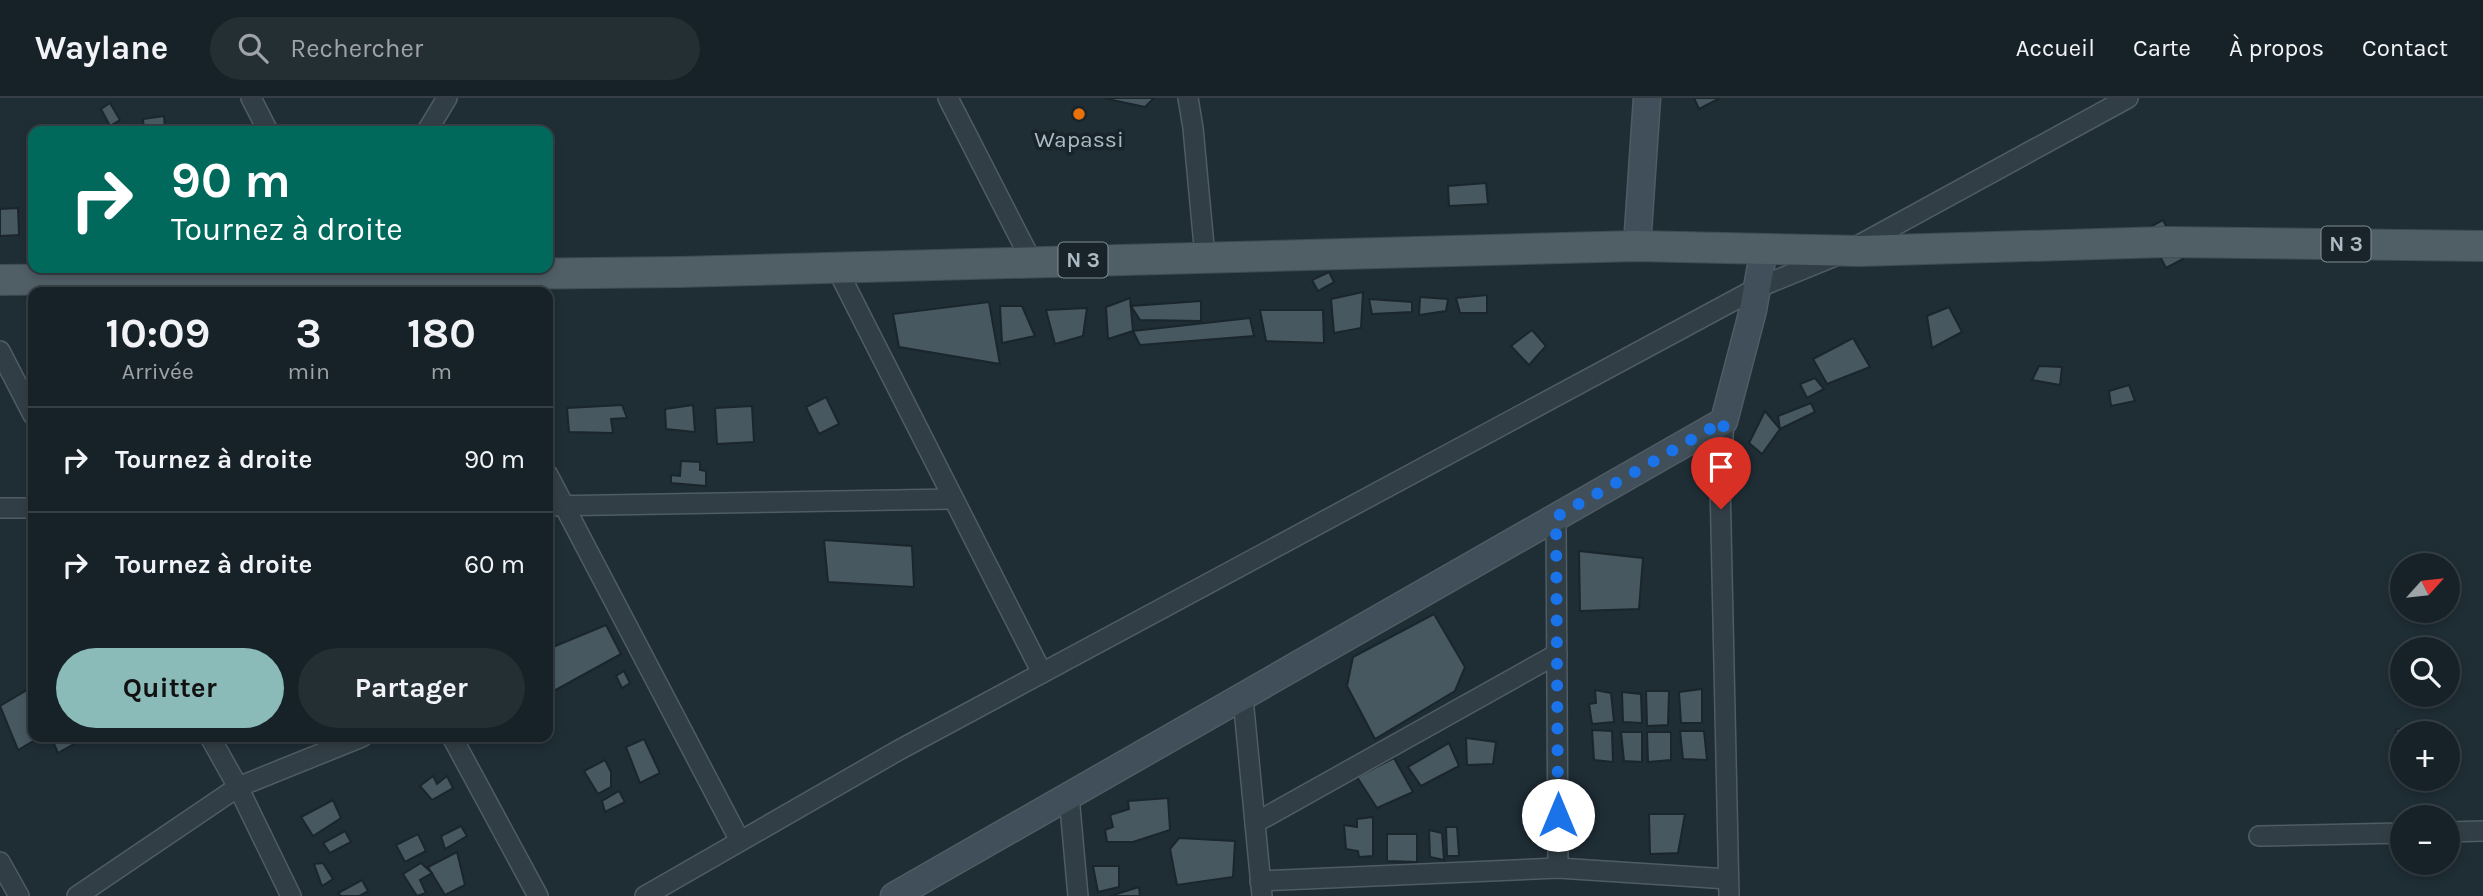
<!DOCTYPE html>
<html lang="fr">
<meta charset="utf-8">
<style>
body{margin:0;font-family:Karla,sans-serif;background:#242f34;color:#f1f3f6;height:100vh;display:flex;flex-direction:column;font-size:26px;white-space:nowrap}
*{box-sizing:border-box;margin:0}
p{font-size:23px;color:#9ea4a8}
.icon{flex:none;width:38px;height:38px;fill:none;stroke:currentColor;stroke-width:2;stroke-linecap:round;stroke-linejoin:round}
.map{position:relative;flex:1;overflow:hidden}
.sheet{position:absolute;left:28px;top:189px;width:525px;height:455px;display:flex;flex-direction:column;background:#172228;border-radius:14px;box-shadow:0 4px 10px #0003,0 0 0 2px #363f45}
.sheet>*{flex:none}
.top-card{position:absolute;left:28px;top:28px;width:525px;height:147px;border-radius:14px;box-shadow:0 4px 10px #0003,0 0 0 2px #363f45;background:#00695c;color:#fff;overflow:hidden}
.needle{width:46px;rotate:63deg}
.fabs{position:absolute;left:2390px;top:455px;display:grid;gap:14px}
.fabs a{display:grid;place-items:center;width:70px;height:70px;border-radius:50%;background:#172228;box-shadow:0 4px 10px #0003,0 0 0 2px #363f45;font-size:35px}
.pin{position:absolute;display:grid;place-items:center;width:60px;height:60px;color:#fff;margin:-72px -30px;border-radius:50% 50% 50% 0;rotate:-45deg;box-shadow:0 0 7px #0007}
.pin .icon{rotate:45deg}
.me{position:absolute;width:77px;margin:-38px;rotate:0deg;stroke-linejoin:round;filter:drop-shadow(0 0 5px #0008)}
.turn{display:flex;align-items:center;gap:24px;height:147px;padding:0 28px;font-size:32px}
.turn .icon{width:91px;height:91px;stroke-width:2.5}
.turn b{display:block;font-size:49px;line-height:60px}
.eta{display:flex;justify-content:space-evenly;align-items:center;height:119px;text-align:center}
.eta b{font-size:42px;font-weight:700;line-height:49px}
.button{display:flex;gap:14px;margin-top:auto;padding:14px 28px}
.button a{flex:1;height:80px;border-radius:42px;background:#8bbbb9;color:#111;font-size:28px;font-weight:700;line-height:80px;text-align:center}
.button a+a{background:#242f34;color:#f1f3f6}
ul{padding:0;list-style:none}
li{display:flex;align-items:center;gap:21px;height:105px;padding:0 28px;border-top:2px solid #363f45}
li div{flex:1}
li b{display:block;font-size:26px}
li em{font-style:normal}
header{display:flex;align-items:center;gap:42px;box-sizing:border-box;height:98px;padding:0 35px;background:#172228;border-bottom:2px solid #363f45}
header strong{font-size:33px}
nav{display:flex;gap:38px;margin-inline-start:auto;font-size:24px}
.search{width:490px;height:63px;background:#242f34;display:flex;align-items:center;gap:18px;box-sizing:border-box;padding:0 24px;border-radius:38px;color:#9ea4a8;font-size:26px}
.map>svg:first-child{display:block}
.building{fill:#475861;stroke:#1a252c;stroke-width:2}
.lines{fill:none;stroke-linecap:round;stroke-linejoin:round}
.street-casing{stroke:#505c64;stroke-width:22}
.secondary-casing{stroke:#505c64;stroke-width:29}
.primary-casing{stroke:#3f4a52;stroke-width:32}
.street{stroke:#323e46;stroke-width:19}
.secondary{stroke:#404f59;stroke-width:26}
.primary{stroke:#505e66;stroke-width:30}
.route{stroke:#1a73e8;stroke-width:12;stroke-dasharray:0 21.6}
.food-dot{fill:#e8710a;stroke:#18232a;stroke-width:2.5}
.labels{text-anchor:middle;stroke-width:7;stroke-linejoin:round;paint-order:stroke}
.shield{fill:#18232a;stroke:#808d95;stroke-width:2}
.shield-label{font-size:21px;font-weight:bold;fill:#acbac3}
.poi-label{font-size:23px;fill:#acbac3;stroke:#18232a}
</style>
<header>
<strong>Waylane</strong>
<div class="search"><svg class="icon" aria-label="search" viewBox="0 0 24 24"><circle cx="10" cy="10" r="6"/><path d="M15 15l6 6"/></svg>Rechercher</div>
<nav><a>Accueil</a><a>Carte</a><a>À propos</a><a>Contact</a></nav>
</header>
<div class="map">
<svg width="2483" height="798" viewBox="0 0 2483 798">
<rect width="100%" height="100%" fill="#1f2d35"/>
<g class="building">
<polygon points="1103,0 1154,0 1145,9"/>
<polygon points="1694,0 1720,0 1699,11"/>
<polygon points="110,5 120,22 110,28 101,11"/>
<polygon points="164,18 165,31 144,33 143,21"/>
<polygon points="1486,85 1488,106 1449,108 1448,88"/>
<polygon points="18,110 19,137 0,138 0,111"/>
<polygon points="2163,122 2183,161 2166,170 2146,131"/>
<polygon points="1329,174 1334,184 1318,193 1312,182"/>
<polygon points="1363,194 1361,230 1334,235 1331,201"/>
<polygon points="1487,197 1487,215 1460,215 1456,200"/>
<polygon points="1420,199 1448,201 1446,213 1419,217"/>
<polygon points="1130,200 1133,233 1108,241 1106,209"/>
<polygon points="1369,201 1412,204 1412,214 1372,216"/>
<polygon points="1201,203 1201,223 1140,222 1131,208"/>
<polygon points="989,204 1000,266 899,249 893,216"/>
<polygon points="1000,208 1022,208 1035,238 1002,245"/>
<polygon points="1949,209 1962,234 1932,250 1927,218"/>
<polygon points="1087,210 1083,238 1055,246 1046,212"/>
<polygon points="1260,212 1323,212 1324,245 1266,243"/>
<polygon points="1250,220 1254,238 1140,247 1133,233"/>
<polygon points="1532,232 1546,248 1529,267 1511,248"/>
<polygon points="1853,240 1870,269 1827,286 1813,261"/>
<polygon points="2039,268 2062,269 2060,287 2032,282"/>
<polygon points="1815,280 1824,291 1807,300 1800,286"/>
<polygon points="2129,287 2135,303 2111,308 2109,293"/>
<polygon points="826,299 839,326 819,336 806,309"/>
<polygon points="1811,305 1815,314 1780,331 1778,318"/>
<polygon points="622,307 627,320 611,321 613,335 569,334 567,310"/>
<polygon points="693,307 695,334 666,331 665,311"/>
<polygon points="752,308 754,344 717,346 715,310"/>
<polygon points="1765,313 1780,331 1762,356 1749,345"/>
<polygon points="681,363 700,364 700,372 706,373 706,388 671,385 671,377 680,378"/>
<polygon points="824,442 912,448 914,489 828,484"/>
<polygon points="1579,453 1643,460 1639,511 1580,513"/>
<polygon points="1434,516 1465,569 1455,593 1375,641 1347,588 1353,559"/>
<polygon points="606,527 621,556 552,594 548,586 548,551"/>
<polygon points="624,573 630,585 622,590 616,578"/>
<polygon points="1702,591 1702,625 1681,625 1679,594"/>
<polygon points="27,592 33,609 33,639 40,639 18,652 0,608"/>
<polygon points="1595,592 1611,595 1614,624 1592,626 1589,606 1596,605"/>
<polygon points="1646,593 1669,593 1668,627 1647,628"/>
<polygon points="1622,594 1641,596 1642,625 1623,624"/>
<polygon points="2396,631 2409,631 2409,635 2403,635 2403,659 2396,659"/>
<polygon points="1592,632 1612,633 1613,664 1594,662"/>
<polygon points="1680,633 1704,633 1707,662 1683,661"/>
<polygon points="1621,634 1642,634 1642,664 1624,663"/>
<polygon points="1647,634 1671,634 1671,662 1648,664"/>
<polygon points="51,639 76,639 79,643 58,655"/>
<polygon points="1466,640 1496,644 1493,666 1467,667"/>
<polygon points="644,641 660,675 640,685 626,649"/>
<polygon points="1449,645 1459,668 1421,688 1408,669"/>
<polygon points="1394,660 1413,694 1377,710 1357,679"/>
<polygon points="605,662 611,674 611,689 598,696 584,673"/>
<polygon points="433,678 437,686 447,678 453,690 432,702 420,688"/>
<polygon points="619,693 625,704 605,714 602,703"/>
<polygon points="1168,700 1170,732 1133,744 1107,744 1105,732 1113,729 1110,717 1129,711 1128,703"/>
<polygon points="333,702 341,720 313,738 301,719"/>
<polygon points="1649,716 1685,716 1678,755 1650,756"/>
<polygon points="1373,719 1373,758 1359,759 1358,753 1346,751 1344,727 1357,729 1357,721"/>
<polygon points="461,728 467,738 445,751 441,738"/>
<polygon points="1446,729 1457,729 1459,758 1447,758"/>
<polygon points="1429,732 1442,735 1444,762 1430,759"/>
<polygon points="345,733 351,744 330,755 323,745"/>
<polygon points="418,736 426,753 405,764 396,747"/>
<polygon points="1387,736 1417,736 1417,764 1387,763"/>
<polygon points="1179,740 1235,743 1233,779 1177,787 1170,751"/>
<polygon points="457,754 465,787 445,797 428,769"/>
<polygon points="323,765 333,781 322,788 314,766"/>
<polygon points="421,765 432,775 420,782 426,795 417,798 403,776"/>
<polygon points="1093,768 1119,768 1119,789 1098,794"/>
<polygon points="362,782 368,793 359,798 341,798 338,795"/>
<polygon points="1139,789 1140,798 1110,798"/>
</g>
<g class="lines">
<defs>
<g id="street">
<polyline points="251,0 268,33"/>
<polyline points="948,0 1032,164"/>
<polyline points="1188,0 1193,30 1205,159"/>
<polyline points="427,33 447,0"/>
<polyline points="836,169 1042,575"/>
<polyline points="0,253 33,317"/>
<polyline points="1724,323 1720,384 1729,798"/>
<polyline points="548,377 740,743"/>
<polyline points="548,408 953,401"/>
<polyline points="0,410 33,410"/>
<polyline points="1556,419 1558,770"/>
<polyline points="1243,600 1262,798"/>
<polyline points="210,639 238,689 291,798"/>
<polyline points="452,639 538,798"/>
<polyline points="1069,698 1078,798"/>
<polyline points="1255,725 1557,556"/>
<polyline points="2448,734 2483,733"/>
<polyline points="2259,738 2403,735"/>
<polyline points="0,764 19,798"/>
<polyline points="1260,783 1558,770 1728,781"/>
<polyline points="77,798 238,689 362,639"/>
<polyline points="645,798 899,652 1757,190 1850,152 2128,0"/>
</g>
<g id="secondary">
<polyline points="1637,148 1647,0"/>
<polyline points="894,798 1724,323 1753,212 1764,151"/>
</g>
<polyline id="primary" points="0,182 680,174 1637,148 1860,153 2165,144 2483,148"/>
</defs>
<use href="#street" class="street-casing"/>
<use href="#secondary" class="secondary-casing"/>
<use href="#primary" class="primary-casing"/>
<use href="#street" class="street"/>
<use href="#secondary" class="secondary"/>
<use href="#primary" class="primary"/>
</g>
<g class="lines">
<polyline class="route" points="1558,717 1556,419 1724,323 1721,354 1721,411"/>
</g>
<circle class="food-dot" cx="1079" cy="16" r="7"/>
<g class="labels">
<g class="shield">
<rect x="2321.5" y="128.5" width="49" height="35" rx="5"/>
<rect x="1058.5" y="144.5" width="49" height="35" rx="5"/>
</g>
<g class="shield-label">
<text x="2346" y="153">N 3</text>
<text x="1083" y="169">N 3</text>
</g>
<g class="poi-label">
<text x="1079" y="49">Wapassi</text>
</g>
</g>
</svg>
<div class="fabs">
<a><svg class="needle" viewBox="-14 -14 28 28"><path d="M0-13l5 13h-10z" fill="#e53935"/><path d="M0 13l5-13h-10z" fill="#9ea4a8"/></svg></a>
<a><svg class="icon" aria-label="search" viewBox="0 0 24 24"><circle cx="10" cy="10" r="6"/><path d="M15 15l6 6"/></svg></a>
<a>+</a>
<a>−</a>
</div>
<div class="pin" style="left:1721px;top:411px;background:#d93025"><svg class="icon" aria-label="arrive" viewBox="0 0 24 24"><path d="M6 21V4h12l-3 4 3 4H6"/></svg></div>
<svg class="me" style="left:1558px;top:717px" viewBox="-20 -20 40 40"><circle r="19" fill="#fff"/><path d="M0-13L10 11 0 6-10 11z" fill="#1a73e8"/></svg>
<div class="top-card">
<div class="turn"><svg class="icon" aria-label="right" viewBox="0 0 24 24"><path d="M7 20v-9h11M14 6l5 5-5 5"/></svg><div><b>90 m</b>Tournez à droite</div></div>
</div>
<section class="sheet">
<div class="eta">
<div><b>10:09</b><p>Arrivée</p></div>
<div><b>3</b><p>min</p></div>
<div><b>180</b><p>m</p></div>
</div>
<ul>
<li><svg class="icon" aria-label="right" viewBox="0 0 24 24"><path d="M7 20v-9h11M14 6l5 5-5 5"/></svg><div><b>Tournez à droite</b></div><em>90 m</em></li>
<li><svg class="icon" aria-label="right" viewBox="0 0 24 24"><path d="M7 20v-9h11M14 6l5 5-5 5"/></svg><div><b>Tournez à droite</b></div><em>60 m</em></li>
</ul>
<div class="button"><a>Quitter</a><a>Partager</a></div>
</section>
</div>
